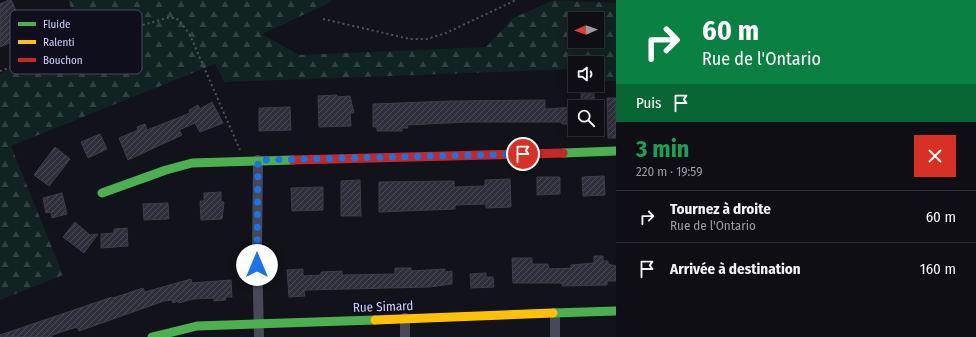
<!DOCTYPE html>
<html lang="fr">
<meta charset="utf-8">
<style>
body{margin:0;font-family:"Fira Sans Condensed",sans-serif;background:#1c1c22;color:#f1f3f6;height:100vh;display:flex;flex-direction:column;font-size:15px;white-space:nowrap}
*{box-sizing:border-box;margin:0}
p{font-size:13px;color:#9b9ca0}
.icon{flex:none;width:22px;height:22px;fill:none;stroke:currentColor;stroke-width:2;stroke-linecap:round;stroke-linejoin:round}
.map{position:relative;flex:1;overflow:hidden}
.drawer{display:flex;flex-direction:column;background:#0e0e14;width:360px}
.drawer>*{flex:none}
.guide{background:#0b8043;color:#fff;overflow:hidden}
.needle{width:26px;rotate:268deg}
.buttons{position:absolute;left:568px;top:12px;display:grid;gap:8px}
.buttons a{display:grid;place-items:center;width:36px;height:36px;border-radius:0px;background:#0e0e14;box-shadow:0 2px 10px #0003,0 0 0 1px #2e2e34;font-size:20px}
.pin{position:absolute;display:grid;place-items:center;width:34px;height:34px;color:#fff;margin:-17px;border:2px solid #fff;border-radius:50%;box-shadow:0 1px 4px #0007}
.me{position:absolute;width:44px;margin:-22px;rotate:0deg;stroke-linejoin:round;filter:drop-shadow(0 0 3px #0008)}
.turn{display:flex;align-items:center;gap:14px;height:84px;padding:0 20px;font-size:18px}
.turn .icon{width:52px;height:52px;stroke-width:2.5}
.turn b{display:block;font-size:28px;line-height:34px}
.then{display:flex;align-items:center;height:38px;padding:0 20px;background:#0003;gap:8px;font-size:15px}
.round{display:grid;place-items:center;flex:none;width:42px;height:42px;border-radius:0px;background:#1c1c22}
.overview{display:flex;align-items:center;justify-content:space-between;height:68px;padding:0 20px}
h1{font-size:24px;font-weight:700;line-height:30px;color:#1e9e55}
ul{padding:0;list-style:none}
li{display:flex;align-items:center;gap:12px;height:52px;padding:0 20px;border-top:1px solid #2e2e34}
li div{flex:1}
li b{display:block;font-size:15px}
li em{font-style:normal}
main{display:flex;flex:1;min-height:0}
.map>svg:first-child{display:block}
.forest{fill:url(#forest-firs);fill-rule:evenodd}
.building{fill:url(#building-hatch);stroke:#3c3c4d}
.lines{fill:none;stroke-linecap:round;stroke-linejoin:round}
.path{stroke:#48565c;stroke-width:2;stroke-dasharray:2 3;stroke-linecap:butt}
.street{stroke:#474959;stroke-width:10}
.fast{stroke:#4caf50;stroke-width:9}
.slow{stroke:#ffc107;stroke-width:9}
.jam{stroke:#c62828;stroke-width:9}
.route{stroke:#1a73e8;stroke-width:7;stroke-dasharray:0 12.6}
.labels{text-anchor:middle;stroke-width:3.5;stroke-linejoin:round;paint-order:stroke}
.street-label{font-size:13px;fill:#ced1fa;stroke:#0e0e1d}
.key{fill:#0e0e1d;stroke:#48485f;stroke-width:1}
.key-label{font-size:11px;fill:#ced1fa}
</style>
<main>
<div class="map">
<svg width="616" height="337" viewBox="0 0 616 337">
<defs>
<pattern id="forest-firs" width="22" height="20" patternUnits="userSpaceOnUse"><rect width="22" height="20" fill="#112320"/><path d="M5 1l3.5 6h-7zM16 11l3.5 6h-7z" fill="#324241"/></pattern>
<pattern id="building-hatch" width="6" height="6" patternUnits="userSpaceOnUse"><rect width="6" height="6" fill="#2f2f3c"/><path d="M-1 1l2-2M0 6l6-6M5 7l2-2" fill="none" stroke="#4c4c59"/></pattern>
</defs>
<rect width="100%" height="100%" fill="#12121a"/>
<path class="forest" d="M68,0h262l1,2 -69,32 37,21 187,-8 27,-29 41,-18 62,3v78h-16v-13h-3v-5h-22v6l-351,13 -9,-18 -204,82 52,129 -63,25v-226l24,-14 59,-20zM575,19h22v22h-22z"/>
<g class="building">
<polygon points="9,0 12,1 26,36 0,47 0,4"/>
<polygon points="594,85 594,103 581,103 581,86"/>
<polygon points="337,95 337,97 350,96 354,113 350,113 351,126 319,127 318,96"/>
<polygon points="607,98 616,98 616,138 608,138"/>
<polygon points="545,100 545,109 575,107 575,124 562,124 561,122 468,122 407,125 408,128 402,128 402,131 377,131 377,127 373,127 373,104 451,101"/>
<polygon points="212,102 223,123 200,132 195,123 179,130 182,135 128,160 119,138 138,130 137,127 145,124 147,130 190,113 189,110 198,105 200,109"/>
<polygon points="290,107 291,130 259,131 259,108"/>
<polygon points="100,134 107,149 88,158 81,142"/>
<polygon points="55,147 70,159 49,186 34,175"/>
<polygon points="604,176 605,195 583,196 582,177"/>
<polygon points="537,177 560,177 560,194 537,195"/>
<polygon points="510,179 511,207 486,208 486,204 455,205 455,209 379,212 379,182 454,181 454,187 485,186 485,180"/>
<polygon points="360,180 361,216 341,216 341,181"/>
<polygon points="323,187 323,210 292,211 291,188"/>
<polygon points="221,192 221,202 224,202 222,219 201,220 200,201 204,201 204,193"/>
<polygon points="62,193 67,214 52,218 51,212 46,213 43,198"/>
<polygon points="168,203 169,219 144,220 143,204"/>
<polygon points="75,222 90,235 98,234 84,253 63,237"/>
<polygon points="127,228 128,246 101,248 101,234 114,233 114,229"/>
<polygon points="594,256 603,256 603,261 608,261 608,264 616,266 616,281 607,281 607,285 562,286 562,283 513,283 512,258 532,258 532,264 548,264 549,269 571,268 571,265 594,263"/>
<polygon points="395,268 411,268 411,271 445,269 445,272 452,271 452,284 429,287 307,290 304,291 305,296 289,297 287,270 303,269 303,276 321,275 321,272 342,271 342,275 395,274"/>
<polygon points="486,273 486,277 493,277 494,287 471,288 470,274"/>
<polygon points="191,279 192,283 231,280 232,297 225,297 226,300 214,301 214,298 193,299 179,303 178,301 173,303 172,300 164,301 79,331 77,327 52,335 52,337 0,337 0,335 112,297 113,298 143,288 145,292"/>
</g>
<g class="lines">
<g class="path">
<polyline points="323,19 410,39 427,39 446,33 516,0"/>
<polyline points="0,71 93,39 167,18 176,18 182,24 190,35 240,150"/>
</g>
<g class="street">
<polyline points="258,160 257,250 259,337"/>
<polyline points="555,313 555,337"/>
<polyline points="405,318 405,337"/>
</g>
<g class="fast">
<polyline points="563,153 616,151"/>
<polyline points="102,193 166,170 192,163 293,160"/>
<polyline points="553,313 616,311"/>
<polyline points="152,337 197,326 375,320"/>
</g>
<polyline class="slow" points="375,320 553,313"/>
<polyline class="jam" points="293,160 563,153"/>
</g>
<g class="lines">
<polyline class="route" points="257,265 258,160 523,154"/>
</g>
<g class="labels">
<g class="street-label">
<text transform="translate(383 306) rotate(-2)" y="5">Rue Simard</text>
</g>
</g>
<rect x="10" y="10" width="132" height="64" rx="6" class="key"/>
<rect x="18" y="22" width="18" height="4" fill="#4caf50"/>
<rect x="18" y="40" width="18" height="4" fill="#ffc107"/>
<rect x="18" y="58" width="18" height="4" fill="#c62828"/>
<g class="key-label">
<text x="43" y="28">Fluide</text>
<text x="43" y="46">Ralenti</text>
<text x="43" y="64">Bouchon</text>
</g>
</svg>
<div class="buttons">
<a><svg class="needle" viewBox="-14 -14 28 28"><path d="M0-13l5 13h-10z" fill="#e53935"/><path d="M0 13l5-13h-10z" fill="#9b9ca0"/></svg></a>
<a><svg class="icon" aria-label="sound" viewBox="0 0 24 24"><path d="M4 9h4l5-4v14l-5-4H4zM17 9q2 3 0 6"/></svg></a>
<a><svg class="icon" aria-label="search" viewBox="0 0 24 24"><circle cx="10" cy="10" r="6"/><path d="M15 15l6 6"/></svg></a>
</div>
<div class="pin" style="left:523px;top:154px;background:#d93025"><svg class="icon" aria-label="arrive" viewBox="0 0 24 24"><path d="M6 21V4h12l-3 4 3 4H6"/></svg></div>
<svg class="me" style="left:257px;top:265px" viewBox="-20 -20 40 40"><circle r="19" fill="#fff"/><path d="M0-13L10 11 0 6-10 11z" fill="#1a73e8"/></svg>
</div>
<section class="drawer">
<div class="guide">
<div class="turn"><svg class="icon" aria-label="right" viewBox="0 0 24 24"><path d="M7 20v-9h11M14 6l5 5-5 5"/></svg><div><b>60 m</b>Rue de l'Ontario</div></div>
<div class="then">Puis<svg class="icon" aria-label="arrive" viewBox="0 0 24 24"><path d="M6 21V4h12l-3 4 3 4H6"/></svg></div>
</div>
<div class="overview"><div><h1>3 min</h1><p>220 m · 19:59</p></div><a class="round" style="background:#d93025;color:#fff"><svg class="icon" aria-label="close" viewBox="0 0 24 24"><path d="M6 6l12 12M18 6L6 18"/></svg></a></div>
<ul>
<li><svg class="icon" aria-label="right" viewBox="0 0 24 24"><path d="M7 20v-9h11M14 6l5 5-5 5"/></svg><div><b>Tournez à droite</b><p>Rue de l'Ontario</p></div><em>60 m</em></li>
<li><svg class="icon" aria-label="arrive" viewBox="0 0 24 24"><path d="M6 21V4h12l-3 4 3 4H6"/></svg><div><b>Arrivée à destination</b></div><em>160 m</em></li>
</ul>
</section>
</main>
